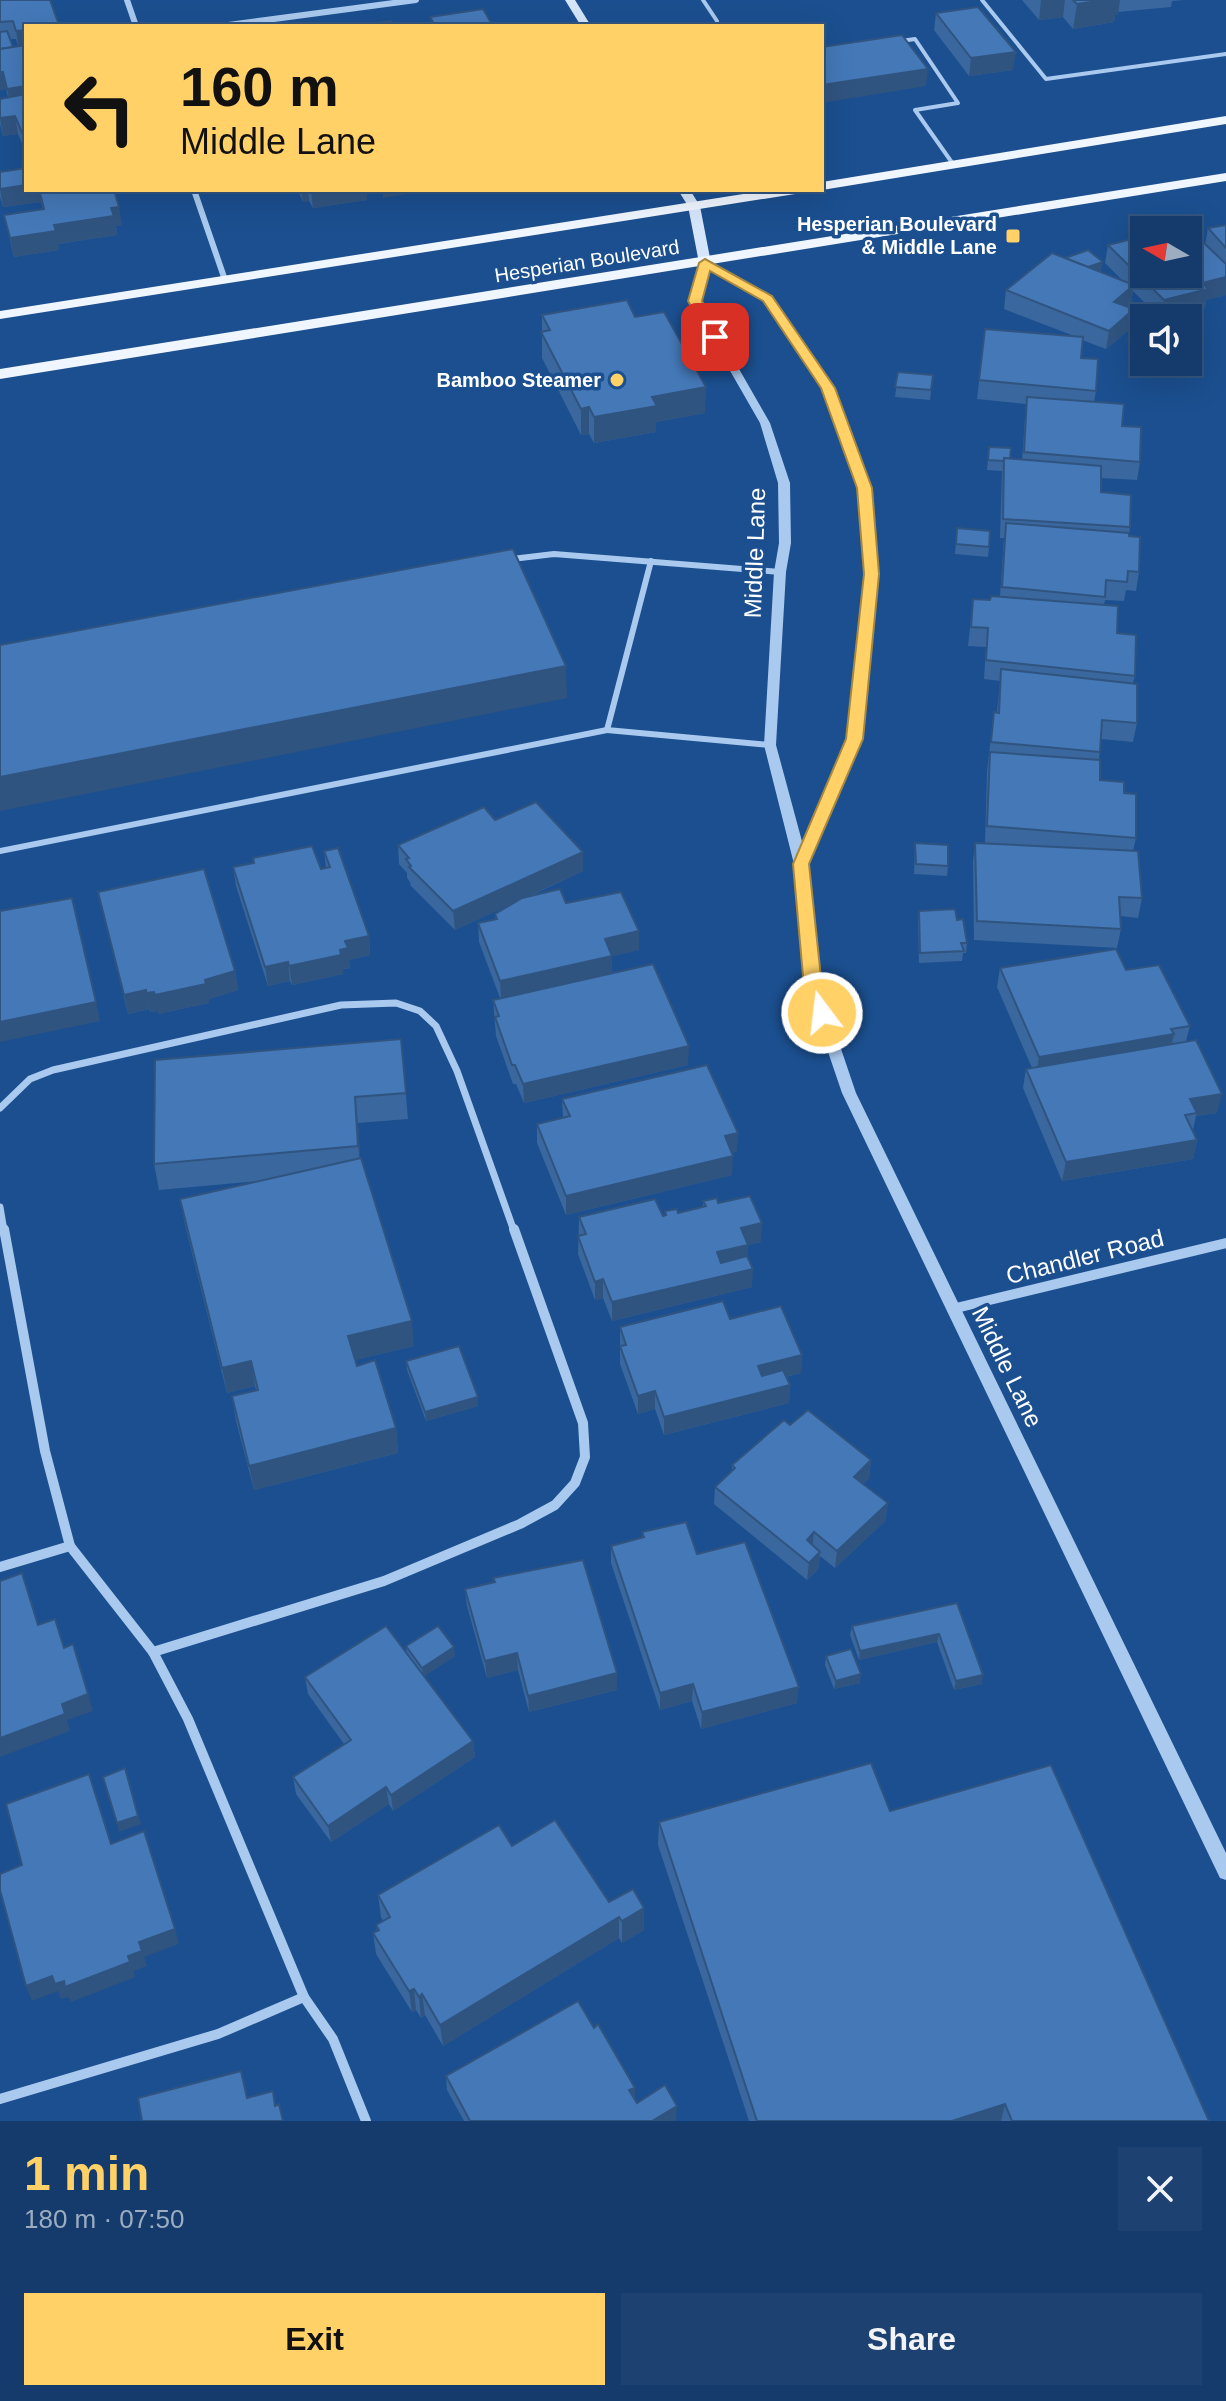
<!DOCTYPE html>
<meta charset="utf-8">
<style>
body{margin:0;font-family:Arial,sans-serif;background:#1d4271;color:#f1f3f6;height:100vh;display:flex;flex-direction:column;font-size:30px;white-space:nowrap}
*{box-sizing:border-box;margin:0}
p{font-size:26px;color:#9dadc1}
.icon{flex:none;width:44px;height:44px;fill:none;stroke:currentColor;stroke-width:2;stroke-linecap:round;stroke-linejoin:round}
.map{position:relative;height:2121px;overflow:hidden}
.panel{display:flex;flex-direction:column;background:#143b6b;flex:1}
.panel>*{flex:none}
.banner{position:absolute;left:24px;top:24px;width:800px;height:168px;border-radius:0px;box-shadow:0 8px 32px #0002,0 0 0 2px #33557e;background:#ffd166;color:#111;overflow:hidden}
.needle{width:52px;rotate:279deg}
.buttons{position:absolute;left:1130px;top:216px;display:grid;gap:16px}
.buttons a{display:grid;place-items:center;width:72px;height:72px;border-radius:0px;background:#143b6b;box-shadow:0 8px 32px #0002,0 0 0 2px #33557e;font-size:40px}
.pin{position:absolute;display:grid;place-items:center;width:68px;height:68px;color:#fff;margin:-34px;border-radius:16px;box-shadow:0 4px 12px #0006}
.me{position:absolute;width:88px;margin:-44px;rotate:345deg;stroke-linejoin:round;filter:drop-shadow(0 0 6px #0008)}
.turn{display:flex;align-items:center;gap:28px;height:168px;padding:0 24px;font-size:36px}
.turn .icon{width:104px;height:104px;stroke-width:2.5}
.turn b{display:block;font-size:56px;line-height:68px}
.round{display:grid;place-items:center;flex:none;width:84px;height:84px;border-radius:0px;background:#1d4271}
.head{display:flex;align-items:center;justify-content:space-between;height:136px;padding:0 24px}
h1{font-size:48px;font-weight:600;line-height:60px;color:#ffd166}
.button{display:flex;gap:16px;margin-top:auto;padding:16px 24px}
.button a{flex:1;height:92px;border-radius:0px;background:#ffd166;color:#111;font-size:32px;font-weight:600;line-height:92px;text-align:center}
.button a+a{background:#1d4271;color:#f1f3f6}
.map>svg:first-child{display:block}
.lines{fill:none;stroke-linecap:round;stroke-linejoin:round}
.service-far1{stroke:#a9c9ee;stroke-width:4}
.service{stroke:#a9c9ee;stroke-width:6}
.minor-far2{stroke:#a9c9ee;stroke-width:6}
.minor-far1{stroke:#a9c9ee;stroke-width:7}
.minor{stroke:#a9c9ee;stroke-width:10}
.tertiary{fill:#a9c9ee;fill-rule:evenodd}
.secondary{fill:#d6e6fa;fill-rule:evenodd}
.primary{fill:#f0f6ff;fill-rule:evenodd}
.wall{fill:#3a679d;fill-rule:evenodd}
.shaded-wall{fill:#305480}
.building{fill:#4478b7;stroke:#305480;stroke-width:2}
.route{fill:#ffd166;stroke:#a68842;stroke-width:2}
.poi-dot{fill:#ffd166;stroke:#1b4f8f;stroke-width:3}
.labels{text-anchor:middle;stroke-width:7;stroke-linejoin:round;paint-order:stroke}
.far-poi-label{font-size:20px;font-weight:bold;fill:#fff;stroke:#1b4f8f;text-anchor:end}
.far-street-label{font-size:20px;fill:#fff;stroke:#1b4f8f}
.street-label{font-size:24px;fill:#fff;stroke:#1b4f8f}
</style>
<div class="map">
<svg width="1226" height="2121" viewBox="0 0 1226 2121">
<rect width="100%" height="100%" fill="#1b4f8f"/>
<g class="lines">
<g class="service-far1">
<polyline points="703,0 717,21"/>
<polyline points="982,0 1046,79 1226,54"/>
<polyline points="901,41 915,39 958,103 915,110 953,164"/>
</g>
<g class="service">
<polyline points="512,559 554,554 780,572"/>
<polyline points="651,561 607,730 770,745"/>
<polyline points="0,851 607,730"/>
</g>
<g class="minor-far2">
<polyline points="127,0 136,26"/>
<polyline points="221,26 416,0"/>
<polyline points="194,190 225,280"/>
</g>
<g class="minor-far1">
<polyline points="0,1108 30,1079 53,1070 341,1005 396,1003 420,1011 436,1026 457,1071 514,1231"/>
<polyline points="0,1207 4,1231"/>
</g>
<g class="minor">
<polyline points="4,1229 45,1451 70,1546 153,1652 188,1719 304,1997 333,2039 366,2121"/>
<polyline points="952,1309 1226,1243"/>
<polyline points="0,1567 70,1546"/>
<polyline points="153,1652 384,1581 520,1524 555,1505 575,1483 585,1457 583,1423 514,1229"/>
<polyline points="0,2099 218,2034 304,1997"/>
</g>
<path class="tertiary" d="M705,260l66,37 62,91 37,100 8,86 -17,165 -53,125 12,123 36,106 370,760v27l-6,-2 -378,-785 -36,-106 -12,-123 -30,-119 10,-173 5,-29 -1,-60 -18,-60 -70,-122 10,-38zM708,269l55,32 60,87 35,100 8,86 -17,165 -46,106 -27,-100 10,-173 5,-29 -1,-60 -20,-60 -70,-122z"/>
<g class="secondary">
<polygon points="565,0 575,0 591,26 581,26"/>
<polygon points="678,190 690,190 700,206 711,263 709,265 699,263 688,206"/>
</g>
<g class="primary">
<polygon points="1226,116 1226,124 822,190 821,190 822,182"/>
<polygon points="1226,173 1226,181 0,379 0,369"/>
<polygon points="768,190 802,190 795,194 0,319 0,311"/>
</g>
</g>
<g class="wall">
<path d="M0,0l26,26v127l-8,-19 -15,2 -3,-12v-25l8,-2 -2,-8 -6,1zM10,39h6l2,7 -5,1z"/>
<polygon points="1022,0 1184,0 1172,1 1171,7 1118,12 1118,15 1115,15 1114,22 1073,29 1063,17 1039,20"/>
<polygon points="936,13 1013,70 969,76 934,30"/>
<polygon points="0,172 122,225 116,226 117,235 58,244 59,250 14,257 4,215 43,209 41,202 3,207 0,197"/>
<polygon points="298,190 367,190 367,200 313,208 309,201 303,202"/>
<polygon points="1226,225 1226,295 1206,300 1205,308 1160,318 1133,291 1131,303 1127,307 1131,328 1106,349 1082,340 1081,358 1096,391 1094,402 1122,426 1140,462 1137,480 1101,478 1101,492 1130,527 1129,536 1139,572 1136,591 1126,590 1124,601 1105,600 1104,605 1135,676 1133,683 1137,723 1133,742 1101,739 1099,760 1100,780 1124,793 1136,838 1133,851 1142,898 1138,918 1120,916 1121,929 1117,948 974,940 973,862 975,843 985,843 987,771 994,712 997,712 1000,681 984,679 986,647 968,646 971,618 973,599 990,600 1000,596 1004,538 1000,538 1002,471 987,470 989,447 1010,459 1022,460 1026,404 977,399 985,329 1074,336 1004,309 1006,290 1101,272 1122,280 1105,263 1108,245 1205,245 1208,228"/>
<polygon points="542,315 635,317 705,413 656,422 656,432 594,443 589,434 581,435 542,358"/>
<polygon points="898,372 933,375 930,400 895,397"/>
<polygon points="957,528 989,547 988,557 955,554"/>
<polygon points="495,820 583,871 528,897 566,903 639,931 639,950 612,956 612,973 688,1065 524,1103 516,1084 513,1084 496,1036 493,1000 500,998 479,942 478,923 495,919 495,914 511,904 455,930 411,886 410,882 407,878 407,873 399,864 398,845"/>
<polygon points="915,843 948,866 947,876 914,874"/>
<polygon points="324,851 369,936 370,955 349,960 350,968 343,969 343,974 292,985 290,981 268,986 236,886 233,867 321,869 326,868"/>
<polygon points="98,892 235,971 238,990 209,999 209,1003 158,1014 158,1011 150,1012 149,1009 128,1014"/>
<polygon points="919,911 957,920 967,943 966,953 963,953 962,961 919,963 918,921"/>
<polygon points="1000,968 1126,970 1190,1026 1186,1041 1217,1113 1196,1116 1193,1130 1197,1140 1193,1159 1062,1181 1023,1088 1026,1069 1032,1068 997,987"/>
<polygon points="401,1039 408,1119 358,1123 360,1158 414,1346 355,1360 357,1366 396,1428 398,1453 254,1490 236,1421 232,1396 256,1390 255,1386 227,1393 185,1225 180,1199 259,1181 159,1190 154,1164"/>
<polygon points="562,1099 737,1151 732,1153 732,1175 566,1215 537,1143 537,1124 563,1118"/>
<polygon points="703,1201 718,1203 761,1242 748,1245 747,1256 752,1287 612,1321 603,1298 595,1300 578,1254 579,1217 663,1216 665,1216 665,1211 678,1213 703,1207"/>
<polygon points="730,1319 802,1355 801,1373 786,1377 790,1385 789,1403 664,1435 655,1409 638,1414 620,1364 620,1327"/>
<polygon points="406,1361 478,1397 478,1406 426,1421 407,1370"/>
<polygon points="790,1425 871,1460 869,1478 863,1484 888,1503 885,1521 835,1568 820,1556 818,1569 807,1580 714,1504 715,1487 732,1471 732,1465"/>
<polygon points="642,1532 697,1554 797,1703 701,1729 692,1701 660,1710 611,1563 611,1546 642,1537"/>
<polygon points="493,1578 617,1673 617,1690 529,1712 518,1670 487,1678 467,1606 465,1589 494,1582"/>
<polygon points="957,1603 982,1684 954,1690 937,1642 859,1660 850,1635 852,1626"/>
<polygon points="406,1646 455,1656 424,1676 473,1741 475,1757 393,1811 389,1804 331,1842 296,1794 293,1777 344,1744 308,1694 305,1677 407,1654"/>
<polygon points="826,1656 860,1683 834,1689 825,1665"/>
<polygon points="890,1811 1209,2121 749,2121 658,1845 659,1822"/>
<polygon points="512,1846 609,1902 644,1930 622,1943 619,1938 443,2046 425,2015 421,2018 416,2010 412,2012 376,1954 373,1933 377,1931 376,1925 383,1921 381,1917 378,1895"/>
<polygon points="594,2028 635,2088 635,2099 637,2103 676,2120 464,2121 447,2090 446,2076"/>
</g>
<g class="shaded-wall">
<polygon points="1041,0 1065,0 1063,17 1039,20"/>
<polygon points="1105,0 1120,0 1118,15 1115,15 1114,22 1073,29 1077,4"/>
<polygon points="26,30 26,48 19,49 16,31"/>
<polygon points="1016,52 1013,70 969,76 971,58"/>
<polygon points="928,69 926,86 822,103 822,85"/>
<polygon points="0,72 3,72 6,89 0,90"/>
<polygon points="26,86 26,105 11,107 7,89"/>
<polygon points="15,116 18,134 3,136 0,118"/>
<polygon points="26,134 26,153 23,135"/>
<polygon points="26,185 26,190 112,190 40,193 41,202 3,207 0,189"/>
<polygon points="301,190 308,190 309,201 303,202"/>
<polygon points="311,190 367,190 367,200 313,208"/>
<polygon points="383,190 432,190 383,198"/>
<polygon points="119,207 122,225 116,226 117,235 58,244 59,250 14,257 10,238 111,208"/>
<polygon points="1103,262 1101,272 1078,270"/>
<polygon points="1226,277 1226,295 1206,300 1205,308 1161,318 1164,300 1202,283"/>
<polygon points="1134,285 1131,303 1111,320 1114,302"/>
<polygon points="1134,309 1131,328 1106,349 1109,331"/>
<polygon points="706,387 705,413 656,422 656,432 594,443 594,417 652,397"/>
<polygon points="589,407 589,434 581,435 581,409"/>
<polygon points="566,666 567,698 0,811 0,777"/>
<polygon points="583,852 583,871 455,930 453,911"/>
<polygon points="639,931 639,950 605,958 605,939"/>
<polygon points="369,936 370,955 349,960 350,968 343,969 343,974 292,985 289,966 340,950 345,941"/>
<polygon points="612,956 612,975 501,1000 500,981"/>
<polygon points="288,962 290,981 268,986 265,967"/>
<polygon points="235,971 238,990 209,999 209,1003 158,1014 158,1011 150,1012 146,993 205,980"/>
<polygon points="146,990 149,1009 128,1014 124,995"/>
<polygon points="96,1002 100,1021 0,1042 0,1022"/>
<polygon points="1174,1034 1170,1053 1036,1076 1039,1057"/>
<polygon points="689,1046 688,1065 524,1103 523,1084"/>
<polygon points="1222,1094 1217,1113 1196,1116 1197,1113 1190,1099"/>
<polygon points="355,1097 358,1123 361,1172 358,1146"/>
<polygon points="738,1133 737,1151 724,1155 725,1136"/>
<polygon points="1197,1140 1193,1159 1062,1181 1066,1162"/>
<polygon points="733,1156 732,1175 566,1215 566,1196"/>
<polygon points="762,1223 761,1242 748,1245 747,1263 716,1271 717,1252 741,1228"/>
<polygon points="753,1269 752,1287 612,1321 612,1302"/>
<polygon points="603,1279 603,1298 595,1300 595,1282"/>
<polygon points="412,1321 414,1346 351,1361 348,1336"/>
<polygon points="802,1355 801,1373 756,1384 758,1366"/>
<polygon points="251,1361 255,1386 227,1393 222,1368"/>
<polygon points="790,1385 789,1403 664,1435 664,1417"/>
<polygon points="655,1391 655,1409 638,1414 638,1396"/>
<polygon points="478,1397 478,1406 426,1421 425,1412"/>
<polygon points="396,1428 398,1453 254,1490 249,1466"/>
<polygon points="871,1460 869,1478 852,1495 854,1477"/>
<polygon points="888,1503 885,1521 835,1568 837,1551"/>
<polygon points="814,1532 812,1550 807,1540"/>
<polygon points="820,1552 818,1569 807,1580 809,1563"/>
<polygon points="939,1634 937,1642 859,1660 860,1651"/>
<polygon points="454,1647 455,1656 423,1677 422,1668"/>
<polygon points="517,1653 518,1670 487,1678 485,1661"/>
<polygon points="617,1673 617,1690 529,1712 528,1696"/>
<polygon points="861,1674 860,1683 834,1689 836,1681"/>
<polygon points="983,1675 982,1684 954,1690 956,1681"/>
<polygon points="693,1684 692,1701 660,1710 660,1693"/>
<polygon points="799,1687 797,1703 701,1729 702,1712"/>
<polygon points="88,1694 93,1711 67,1720 70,1731 0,1757 0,1738 62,1704"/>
<polygon points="473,1741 475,1757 393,1811 391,1795"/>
<polygon points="386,1787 389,1804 331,1842 328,1826"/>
<polygon points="138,1816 141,1824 119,1832 117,1823"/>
<polygon points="644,1908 644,1930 622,1943 622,1921"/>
<polygon points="619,1917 619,1938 443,2046 440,2025"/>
<polygon points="175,1929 179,1944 144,1957 147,1966 134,1971 135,1977 71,2002 69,1997 61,1999 58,1991 32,2001 26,1986 52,1976 128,1956 139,1942"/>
<polygon points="414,1989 416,2010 412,2012 409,1991"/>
<polygon points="422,1994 425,2015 421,2018 419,1997"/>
<polygon points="635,2088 635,2102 629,2090"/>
<polygon points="1005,2104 1001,2121 952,2121"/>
<polygon points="677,2106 676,2120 675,2121 652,2121"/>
</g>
<g class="building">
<polygon points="0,0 50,0 59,25 26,26 26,30 16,31 13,21 0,22"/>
<polygon points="1073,0 1105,0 1077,4"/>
<polygon points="978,7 1016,52 971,58 936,13"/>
<polygon points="483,9 493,26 411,26 433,22 430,17"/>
<polygon points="391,21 394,26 355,26"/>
<polygon points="7,31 13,47 0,49 0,32"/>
<polygon points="902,35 928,69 822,85 822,47"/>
<polygon points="26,45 26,86 7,89 3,72 0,72 0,49"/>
<polygon points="26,94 26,134 23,135 15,116 0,118 0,99"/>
<polygon points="26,168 26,185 0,189 0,172"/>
<polygon points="58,190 114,190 119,207 111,208 114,216 54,225 56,231 10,238 4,215 44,209 40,193"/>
<polygon points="1226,225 1226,248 1208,228"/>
<polygon points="1186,226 1226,264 1226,277 1202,283 1208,289 1164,300 1108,245 1144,236 1144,274 1188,274 1188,230 1170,230"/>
<polygon points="1088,250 1103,262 1088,267 1065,258"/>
<polygon points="1052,253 1134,285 1114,302 1134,309 1109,331 1006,290"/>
<polygon points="627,300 635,317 664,312 706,387 652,397 657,406 594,417 589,407 581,409 541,332 550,330 542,315"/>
<polygon points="985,329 1083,337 1081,358 1098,359 1096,391 979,380"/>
<polygon points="898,372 933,375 931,390 895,387"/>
<polygon points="1027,397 1124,404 1122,426 1141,427 1140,462 1024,452"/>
<polygon points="989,447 1011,448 1010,459 1004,458 1004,461 988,460"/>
<polygon points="1004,458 1101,466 1101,492 1131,495 1130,527 1003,519"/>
<polygon points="1006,523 1129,533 1129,536 1140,537 1139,572 1128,571 1127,582 1106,580 1105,597 1002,587"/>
<polygon points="957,528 990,531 989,547 956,544"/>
<polygon points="513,549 566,666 0,777 0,645"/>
<polygon points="991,596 1118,606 1117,633 1136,635 1135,676 986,660 988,628 971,627 973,599 990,600"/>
<polygon points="1001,669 1137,684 1137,723 1102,720 1100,752 991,742 994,712 999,713"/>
<polygon points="990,752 1100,760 1100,780 1124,782 1124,793 1136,794 1136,838 987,826"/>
<polygon points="536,802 583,852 453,911 409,867 411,866 406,859 409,858 398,845 484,807 495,820"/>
<polygon points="915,843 948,845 948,866 916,864"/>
<polygon points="975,843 1138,851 1142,898 1119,897 1121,929 977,921"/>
<polygon points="312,846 321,869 330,867 324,851 338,848 369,936 345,941 348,948 340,950 341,955 289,966 288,962 265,967 233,867 254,863 253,858"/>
<polygon points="204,869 235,971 205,980 206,984 155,995 154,992 146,993 146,990 124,995 98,892"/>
<polygon points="560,889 566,903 621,892 639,931 605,939 612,956 500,981 478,923 497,919 495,914 522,898"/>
<polygon points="72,898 96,1002 0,1022 0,911"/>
<polygon points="955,909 957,920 963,919 967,943 961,943 964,951 920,953 919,911"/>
<polygon points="1116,949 1126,970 1159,965 1190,1026 1171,1029 1174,1034 1039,1057 1000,968"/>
<polygon points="653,964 689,1046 523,1084 515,1065 512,1065 495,1017 499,1016 493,1000"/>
<polygon points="401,1039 406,1093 355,1097 358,1146 154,1164 155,1060"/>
<polygon points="1196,1040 1222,1094 1190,1099 1197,1113 1185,1115 1197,1140 1066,1162 1026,1069"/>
<polygon points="707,1065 738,1133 725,1136 733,1156 566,1196 537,1124 570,1116 562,1099"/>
<polygon points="361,1158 412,1321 348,1336 357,1366 375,1360 396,1428 249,1466 232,1396 258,1390 251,1361 222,1368 180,1199"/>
<polygon points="750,1196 762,1223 741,1228 748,1245 717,1252 721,1263 747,1256 753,1269 612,1302 603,1279 595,1282 578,1236 586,1234 579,1217 655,1199 663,1216 666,1215 665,1211 677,1209 678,1213 706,1206 703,1201 717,1198 718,1203"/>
<polygon points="723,1301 730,1319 781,1306 802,1355 758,1366 762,1376 783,1370 790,1385 664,1417 655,1391 638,1396 620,1346 626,1345 620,1327"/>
<polygon points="459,1346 478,1397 425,1412 406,1361"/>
<polygon points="808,1410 871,1460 854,1477 888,1503 837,1551 814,1532 807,1540 820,1552 809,1563 715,1487 735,1468 732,1465 784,1420 790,1425"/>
<polygon points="686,1522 697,1554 745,1542 799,1687 702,1712 693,1684 660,1693 611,1546 644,1537 642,1532"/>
<polygon points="583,1560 617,1673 528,1696 517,1653 485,1661 465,1589 495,1582 493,1578"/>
<polygon points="22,1573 38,1625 55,1619 64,1648 73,1644 88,1694 62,1704 65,1714 0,1738 0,1581"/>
<polygon points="957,1603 983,1675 956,1681 939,1634 860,1651 852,1626"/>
<polygon points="386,1626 473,1741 391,1795 386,1787 328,1826 293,1777 351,1740 305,1677"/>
<polygon points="438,1626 454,1647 422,1668 406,1646"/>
<polygon points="851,1649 861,1674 836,1681 826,1656"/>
<polygon points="871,1763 890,1811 1051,1765 1209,2121 1012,2121 1005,2104 952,2121 757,2121 659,1822"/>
<polygon points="125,1768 138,1816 117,1823 103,1777"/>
<polygon points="89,1774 111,1844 144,1831 175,1929 139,1942 142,1951 128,1956 130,1962 65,1987 64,1981 55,1984 52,1976 26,1986 0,1890 0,1874 22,1865 6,1804"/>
<polygon points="555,1820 609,1902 633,1889 644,1908 622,1921 619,1917 440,2025 422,1994 419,1997 414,1989 409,1991 373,1933 379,1930 376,1925 390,1917 378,1895 499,1825 512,1846"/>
<polygon points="578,2001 594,2028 598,2024 635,2088 629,2090 637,2103 665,2085 677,2106 652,2121 470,2121 446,2076"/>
<polygon points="241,2071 247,2098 273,2091 275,2106 279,2104 283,2121 142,2121 138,2098"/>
</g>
<polygon class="route" points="705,259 772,296 835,388 872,488 879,574 863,739 809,864 822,987 831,1013 822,1020 813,1013 804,987 793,864 846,739 864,574 857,488 821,388 763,301 710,271 702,301 722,337 715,341 709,337 688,301 699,263"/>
<g class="poi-dot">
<rect x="1005" y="228" width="16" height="16" rx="4"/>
<circle cx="617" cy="380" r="8"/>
</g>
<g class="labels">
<g class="far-poi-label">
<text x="997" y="231">Hesperian Boulevard<tspan x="997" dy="23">&amp; Middle Lane</tspan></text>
<text x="601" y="387">Bamboo Steamer</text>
</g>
<g class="far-street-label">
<text transform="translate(587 261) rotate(-9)" y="7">Hesperian Boulevard</text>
</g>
<g class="street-label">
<text transform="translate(755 553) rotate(-88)" y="8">Middle Lane</text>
<text transform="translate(1085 1257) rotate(-14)" y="8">Chandler Road</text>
<text transform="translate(1007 1367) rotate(64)" y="8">Middle Lane</text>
</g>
</g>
</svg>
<div class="buttons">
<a><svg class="needle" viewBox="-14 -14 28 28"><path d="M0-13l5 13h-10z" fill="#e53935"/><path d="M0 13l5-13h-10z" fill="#9dadc1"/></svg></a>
<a><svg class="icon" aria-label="sound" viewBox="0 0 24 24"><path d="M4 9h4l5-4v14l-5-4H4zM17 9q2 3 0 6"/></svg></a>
</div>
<div class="pin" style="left:715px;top:337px;background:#d93025"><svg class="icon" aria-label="arrive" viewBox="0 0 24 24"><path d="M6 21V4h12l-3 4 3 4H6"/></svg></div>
<svg class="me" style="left:822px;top:1013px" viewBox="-20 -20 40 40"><circle r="17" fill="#ffd166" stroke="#fff" stroke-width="3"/><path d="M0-11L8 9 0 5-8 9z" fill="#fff"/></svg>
<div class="banner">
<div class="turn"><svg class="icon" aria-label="left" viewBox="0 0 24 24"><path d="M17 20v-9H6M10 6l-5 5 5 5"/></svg><div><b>160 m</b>Middle Lane</div></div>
</div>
</div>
<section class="panel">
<div class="head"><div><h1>1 min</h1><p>180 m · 07:50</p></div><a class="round"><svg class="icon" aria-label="close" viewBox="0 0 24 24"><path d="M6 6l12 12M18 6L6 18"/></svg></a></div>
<div class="button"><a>Exit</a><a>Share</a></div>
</section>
